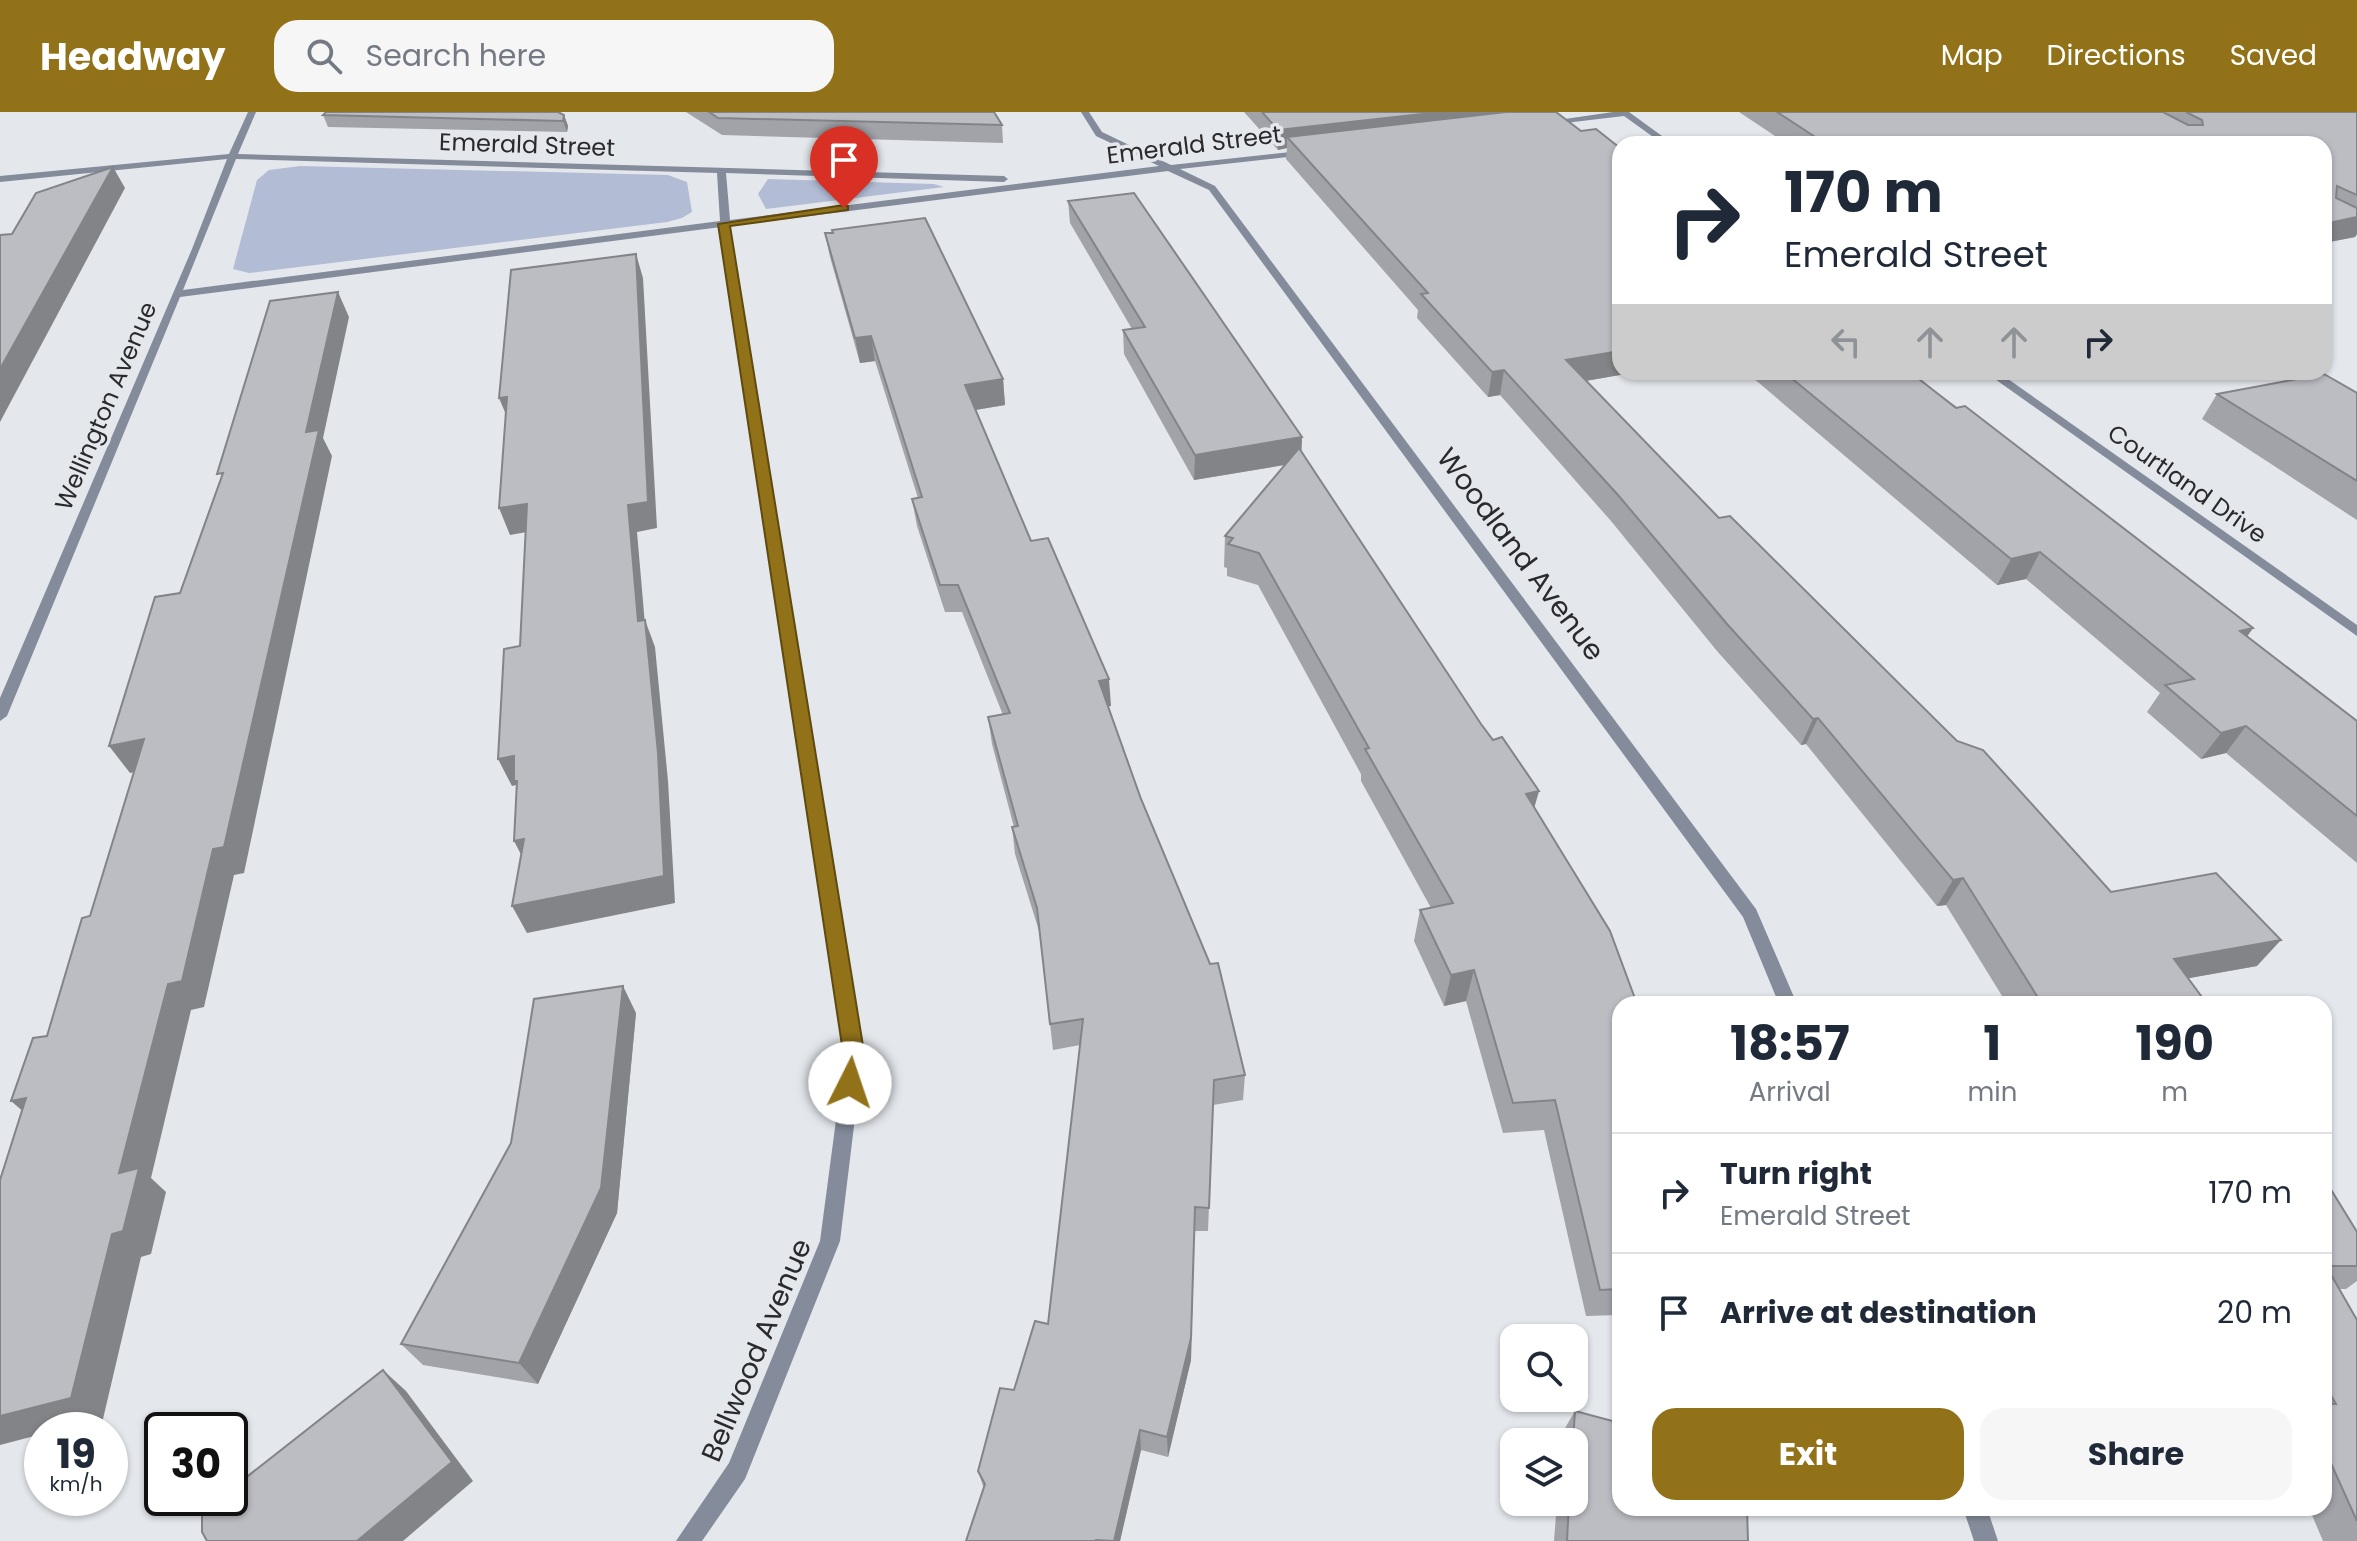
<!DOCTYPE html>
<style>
body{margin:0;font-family:Poppins,sans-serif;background:#f6f6f7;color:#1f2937;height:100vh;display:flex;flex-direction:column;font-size:30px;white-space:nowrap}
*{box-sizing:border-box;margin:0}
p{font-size:26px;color:#747a83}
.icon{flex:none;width:44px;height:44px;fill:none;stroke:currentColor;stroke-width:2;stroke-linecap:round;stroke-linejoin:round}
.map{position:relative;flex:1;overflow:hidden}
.drawer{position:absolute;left:1612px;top:884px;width:720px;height:520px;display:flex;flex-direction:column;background:#fff;border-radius:24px;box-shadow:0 2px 6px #0004}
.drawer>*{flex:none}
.guide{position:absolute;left:1612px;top:24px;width:720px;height:244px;border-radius:24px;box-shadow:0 2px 6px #0004;background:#fff;color:#1f2937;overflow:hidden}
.controls{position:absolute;left:1500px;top:1212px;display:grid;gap:16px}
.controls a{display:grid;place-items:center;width:88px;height:88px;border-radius:16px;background:#fff;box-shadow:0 2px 6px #0004;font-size:40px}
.speed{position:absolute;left:24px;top:1300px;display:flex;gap:16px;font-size:40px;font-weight:700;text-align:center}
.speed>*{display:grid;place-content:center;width:104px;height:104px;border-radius:50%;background:#fff;box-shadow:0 2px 6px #0004;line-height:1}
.speed small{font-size:20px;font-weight:400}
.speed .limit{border:4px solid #111;border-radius:12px;background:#fff;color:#111}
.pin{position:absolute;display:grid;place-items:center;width:68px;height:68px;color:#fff;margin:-82px -34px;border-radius:50% 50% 50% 0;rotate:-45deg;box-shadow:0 0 8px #0007}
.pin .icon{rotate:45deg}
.me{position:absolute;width:88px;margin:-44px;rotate:4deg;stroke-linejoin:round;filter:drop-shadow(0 0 6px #0008)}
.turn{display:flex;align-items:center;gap:28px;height:168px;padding:0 40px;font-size:36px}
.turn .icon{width:104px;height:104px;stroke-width:2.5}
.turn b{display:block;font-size:56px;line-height:68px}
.lanes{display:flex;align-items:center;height:76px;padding:0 40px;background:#0003;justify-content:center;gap:40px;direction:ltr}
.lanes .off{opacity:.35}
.eta{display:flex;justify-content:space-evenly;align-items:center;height:136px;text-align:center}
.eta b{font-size:48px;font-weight:700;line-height:56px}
.button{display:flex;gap:16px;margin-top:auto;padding:16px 40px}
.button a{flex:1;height:92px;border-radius:24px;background:#927218;color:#fff;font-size:32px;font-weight:700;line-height:92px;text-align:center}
.button a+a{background:#f6f6f7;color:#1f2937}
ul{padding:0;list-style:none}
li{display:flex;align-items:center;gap:24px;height:120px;padding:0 40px;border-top:2px solid #e0e1e3}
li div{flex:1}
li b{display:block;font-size:30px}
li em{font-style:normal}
header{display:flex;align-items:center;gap:48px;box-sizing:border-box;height:112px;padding:0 40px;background:#927218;color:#fff}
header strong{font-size:38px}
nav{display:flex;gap:44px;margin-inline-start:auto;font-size:28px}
.search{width:560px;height:72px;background:#f6f6f7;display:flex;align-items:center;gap:20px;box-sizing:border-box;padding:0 28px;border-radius:24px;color:#747a83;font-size:30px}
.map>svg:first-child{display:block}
.green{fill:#b2bdd5}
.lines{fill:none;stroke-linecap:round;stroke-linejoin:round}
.minor{fill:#848b9a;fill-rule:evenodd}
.wall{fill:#a1a3a8}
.shaded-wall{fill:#838488}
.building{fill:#bbbdc3;stroke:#838488;stroke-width:2}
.route{fill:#927218;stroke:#5f4a10;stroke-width:2}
.labels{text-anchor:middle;stroke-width:7;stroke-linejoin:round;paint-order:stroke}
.far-street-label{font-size:24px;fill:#2a2a2d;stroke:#e4e7ec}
.street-label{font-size:28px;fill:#2a2a2d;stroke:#e4e7ec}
</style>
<header>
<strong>Headway</strong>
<div class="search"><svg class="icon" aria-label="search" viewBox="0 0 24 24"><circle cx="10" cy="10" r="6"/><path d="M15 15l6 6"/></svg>Search here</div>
<nav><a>Map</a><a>Directions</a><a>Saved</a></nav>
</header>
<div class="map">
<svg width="2357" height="1429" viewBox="0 0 2357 1429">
<rect width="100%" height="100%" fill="#e4e7ec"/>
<g class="green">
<polygon points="300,54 668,63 687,70 692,100 682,106 667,110 249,161 233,157 257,68 269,58"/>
<polygon points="768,67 934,72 944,75 766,97 758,82"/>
</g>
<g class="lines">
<g class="minor">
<path d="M248,0h8l-18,42 766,22 4,3 -4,3 -278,-9 4,47 429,-54 -63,-30 -15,-24h8l13,20 69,33 138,-15 1,2 -4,3 -126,14 35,17 541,723 41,95h-18l-36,-87 -534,-727 -41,-19 -438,55 133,826 -23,189 -95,238 -43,62h-26l53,-78 91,-222 25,-189 -124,-825 -541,70 -173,419 -7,5v-23l192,-449 35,-90 -227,23v-6l229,-22zM236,47l481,14 3,48 -537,69z"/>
<polygon points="1613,0 1629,0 1673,32 1663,32 1624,4 1548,13 1544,10"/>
<polygon points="1985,260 1998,260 2357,513 2357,524"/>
<polygon points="1963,1396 1987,1396 1998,1429 1974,1429"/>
</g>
</g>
<g class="wall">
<polygon points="686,0 994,0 1002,13 1003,31 722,23"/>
<polygon points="1244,0 1556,0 1620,260 1637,260 1586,269 1719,406 1957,629 2111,780 2257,854 2188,866 2207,892 2007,892 1946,793 1937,794 1806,632 1801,633 1717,539 1611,409 1500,283 1488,285 1417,206 1418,198 1286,47 1287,36 1278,38"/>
<polygon points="1739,0 2357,0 2357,122 2355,125 2324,131 2324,32 1787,32"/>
<polygon points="323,3 564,3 568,14 567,20 328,15"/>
<polygon points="1068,89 1302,325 1301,339 1534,695 1620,892 1620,1203 1586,1204 1544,1018 1503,1021 1466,889 1444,894 1414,829 1420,798 1431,796 1361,669 1361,662 1258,473 1227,464 1227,456 1224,455 1225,424 1285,353 1194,368 1124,242 1123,218 1132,217 1070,111"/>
<polygon points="825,121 1003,267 1005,293 976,298 1031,429 1111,594 1108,594 1141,687 1245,963 1243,988 1213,993 1208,1119 1194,1119 1191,1248 1168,1345 1141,1338 1120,1429 966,1429 984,1377 978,1359 1014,1278 1048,1212 1080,933 1053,938 1040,822 1015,742 1012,715 1014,715 992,632 988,605 1003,603 962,500 945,500 917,414 912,387 918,386 875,249 860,251 830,145"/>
<polygon points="1746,260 1910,260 2253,516 2247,525 2357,609 2357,751 2226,641 2201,647 2147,600 2160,581 2026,467 1997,473"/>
<polygon points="2357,281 2357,408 2202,307 2217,282"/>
<polygon points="636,901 617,1101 538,1272 423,1253 401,1232 511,1031"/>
<polygon points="2324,1076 2357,1120 2357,1169 2346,1177 2339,1177 2357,1208 2357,1429 2323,1429 2309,1396 2324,1396"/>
<polygon points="1575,1299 1748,1429 1554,1429 1557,1390 1574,1390 1574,1330 1561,1330 1561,1323"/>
</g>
<g class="shaded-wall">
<polygon points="1440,0 1537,0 1287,25 1287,36 1278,38 1278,18"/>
<polygon points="564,3 568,14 567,20 563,9"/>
<polygon points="113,55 125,76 0,310 0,257"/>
<polygon points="2357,105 2357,122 2355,125 2324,131 2324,112"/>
<polygon points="636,142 643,166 657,416 637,420 647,536 638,509 628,393"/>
<polygon points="338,180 349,205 323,326 332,344 244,761 234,763 204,895 191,898 151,1066 166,1080 151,1142 141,1145 103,1307 59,1318 42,1318 42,1322 0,1333 0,1304 119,1061 168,872 213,737 306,320"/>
<polygon points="871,224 875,249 860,251 855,226"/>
<polygon points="1620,239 1620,260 1637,260 1561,273 1566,248"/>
<polygon points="1504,258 1500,283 1488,285 1492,260"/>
<polygon points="1003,267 1005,293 968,299 965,273"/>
<polygon points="507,285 510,312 499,286"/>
<polygon points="1302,325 1301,350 1194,368 1195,343"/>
<polygon points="527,392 538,418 510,423 499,396"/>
<polygon points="2040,440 2026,467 1997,473 2011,447"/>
<polygon points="645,508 655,535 668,669 675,791 527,821 512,794"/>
<polygon points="2253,516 2233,543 2240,519"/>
<polygon points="1109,567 1111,594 1101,596 1099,569"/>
<polygon points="1818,606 1806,632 1801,633 1813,607"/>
<polygon points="2246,614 2226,641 2201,647 2221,621"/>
<polygon points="144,627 164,654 130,661 109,634"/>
<polygon points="514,644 528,696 516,673 512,674 498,647"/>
<polygon points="1539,679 1530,711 1526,682"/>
<polygon points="524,727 528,756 514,729"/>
<polygon points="1963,766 1946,793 1937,794 1953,768"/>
<polygon points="2281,828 2257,854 2151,873 2174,847"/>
<polygon points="1474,858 1466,889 1444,894 1451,863"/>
<polygon points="623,874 636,901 617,1101 538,1272 519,1251"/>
<polygon points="26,986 40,1014 11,989"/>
<polygon points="1195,1095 1191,1248 1168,1345 1167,1325"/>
<polygon points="383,1258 406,1279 473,1369 403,1429 357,1429"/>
<polygon points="1140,1318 1141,1338 1120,1429 1114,1429"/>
</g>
<g class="building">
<polygon points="326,0 558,0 564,3 563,9 323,3"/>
<polygon points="709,0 994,0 1002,13 718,6"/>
<polygon points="1262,0 1440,0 1278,18"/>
<polygon points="1506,0 1556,0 1581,19 1596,17 1620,36 1620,239 1566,248 1719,406 1730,404 1957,629 1983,638 2111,780 2216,761 2281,828 2174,847 2207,892 2042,892 1963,766 1953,768 1818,606 1813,607 1727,512 1618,383 1504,258 1492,260 1421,182 1428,181 1287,25"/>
<polygon points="1777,0 2163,0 2188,13 2203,13 2202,8 2186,0 2357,0 2357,83 2337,74 2336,86 2357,96 2357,105 2324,112 2324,32 1826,32"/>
<polygon points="113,55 0,257 0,123 12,122 36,81"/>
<polygon points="1134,81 1302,325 1195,343 1123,218 1145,215 1068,89"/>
<polygon points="925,106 1003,267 965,273 1031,429 1048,426 1109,567 1099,569 1141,687 1210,852 1218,851 1245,963 1214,968 1209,1096 1195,1095 1191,1226 1167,1325 1140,1318 1114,1429 1096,1428 1095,1429 966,1429 985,1372 978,1359 1000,1276 1014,1278 1035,1209 1048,1212 1083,907 1050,912 1037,796 1012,715 1018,714 988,605 1010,601 958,473 940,473 912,387 922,385 871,224 855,226 825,121 833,121 832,118"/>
<polygon points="636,142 648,390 628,393 638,509 645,508 658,641 664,764 512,794 524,727 514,729 517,669 514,669 514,644 498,647 504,537 520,534 527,392 499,396 507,285 499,286 511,158"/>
<polygon points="338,180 306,320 319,318 224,735 213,737 182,869 168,872 119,1061 139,1056 123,1119 112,1122 71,1286 0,1304 0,1068 26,986 11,989 33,926 47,924 82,806 90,804 144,627 109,634 155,485 180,481 223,361 217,362 270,189"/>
<polygon points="1784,260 1910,260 1956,296 1965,294 2253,516 2240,519 2357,609 2357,704 2246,614 2221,621 2165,573 2194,567 2040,440 2011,447"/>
<polygon points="2324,262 2357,281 2357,369 2217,282"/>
<polygon points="1299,336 1481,612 1493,628 1502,625 1539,679 1526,682 1610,819 1637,892 1620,892 1620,1177 1600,1178 1555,988 1513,991 1474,858 1451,863 1420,798 1453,791 1365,637 1369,636 1259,441 1228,432 1233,426 1225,424"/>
<polygon points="623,874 601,1076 519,1251 401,1232 511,1031 534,887"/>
<polygon points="2324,1076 2330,1076 2357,1120 2357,1154 2326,1154 2357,1208 2357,1409 2324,1336 2324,1291 2336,1292 2324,1271"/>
<polygon points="383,1258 452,1350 357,1429 207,1429 202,1420 202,1400 220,1386 230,1386 230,1378"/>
<polygon points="1575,1299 1620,1311 1620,1396 1747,1396 1748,1429 1567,1429 1569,1390 1574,1390 1574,1330 1573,1330"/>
</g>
<polygon class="route" points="844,93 848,94 848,98 730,114 864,940 857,978 850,980 842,978 839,971 843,940 718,112"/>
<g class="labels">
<g class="far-street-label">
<text transform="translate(527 33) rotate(2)" y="8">Emerald Street</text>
<text transform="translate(1194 33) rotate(-7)" y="8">Emerald Street</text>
<text transform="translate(106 294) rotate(-67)" y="8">Wellington Avenue</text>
<text transform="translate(2187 372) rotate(35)" y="8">Courtland Drive</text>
</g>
<g class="street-label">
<text transform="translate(1521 442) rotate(53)" y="10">Woodland Avenue</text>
<text transform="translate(756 1238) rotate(-67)" y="10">Bellwood Avenue</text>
</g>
</g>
</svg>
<div class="controls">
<a><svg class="icon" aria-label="search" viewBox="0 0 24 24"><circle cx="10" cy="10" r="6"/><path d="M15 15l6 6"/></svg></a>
<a><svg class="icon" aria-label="layers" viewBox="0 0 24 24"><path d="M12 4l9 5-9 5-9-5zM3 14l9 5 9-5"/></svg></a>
</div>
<div class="speed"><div>19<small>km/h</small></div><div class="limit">30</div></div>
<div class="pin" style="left:844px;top:96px;background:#d93025"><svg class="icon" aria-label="arrive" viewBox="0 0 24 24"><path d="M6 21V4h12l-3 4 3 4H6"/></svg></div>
<svg class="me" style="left:850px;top:971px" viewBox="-20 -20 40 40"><circle r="19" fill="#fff"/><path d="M0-13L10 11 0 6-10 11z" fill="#927218"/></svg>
<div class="guide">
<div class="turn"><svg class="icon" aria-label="right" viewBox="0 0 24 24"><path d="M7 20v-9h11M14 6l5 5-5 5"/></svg><div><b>170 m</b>Emerald Street</div></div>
<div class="lanes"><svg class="icon off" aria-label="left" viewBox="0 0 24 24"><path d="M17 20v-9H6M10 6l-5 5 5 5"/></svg><svg class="icon off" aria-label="ahead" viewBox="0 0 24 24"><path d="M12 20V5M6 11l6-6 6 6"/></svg><svg class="icon off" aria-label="ahead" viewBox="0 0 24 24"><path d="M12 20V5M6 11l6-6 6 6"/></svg><svg class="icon" aria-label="right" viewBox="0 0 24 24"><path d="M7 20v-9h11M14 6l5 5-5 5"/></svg></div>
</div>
<section class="drawer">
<div class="eta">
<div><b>18:57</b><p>Arrival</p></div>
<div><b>1</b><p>min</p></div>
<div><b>190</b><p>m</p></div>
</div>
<ul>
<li><svg class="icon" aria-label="right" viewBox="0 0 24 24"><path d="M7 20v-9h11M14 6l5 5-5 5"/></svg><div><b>Turn right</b><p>Emerald Street</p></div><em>170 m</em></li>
<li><svg class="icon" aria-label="arrive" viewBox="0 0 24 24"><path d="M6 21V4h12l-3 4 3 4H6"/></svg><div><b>Arrive at destination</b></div><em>20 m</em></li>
</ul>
<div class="button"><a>Exit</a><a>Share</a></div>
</section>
</div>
